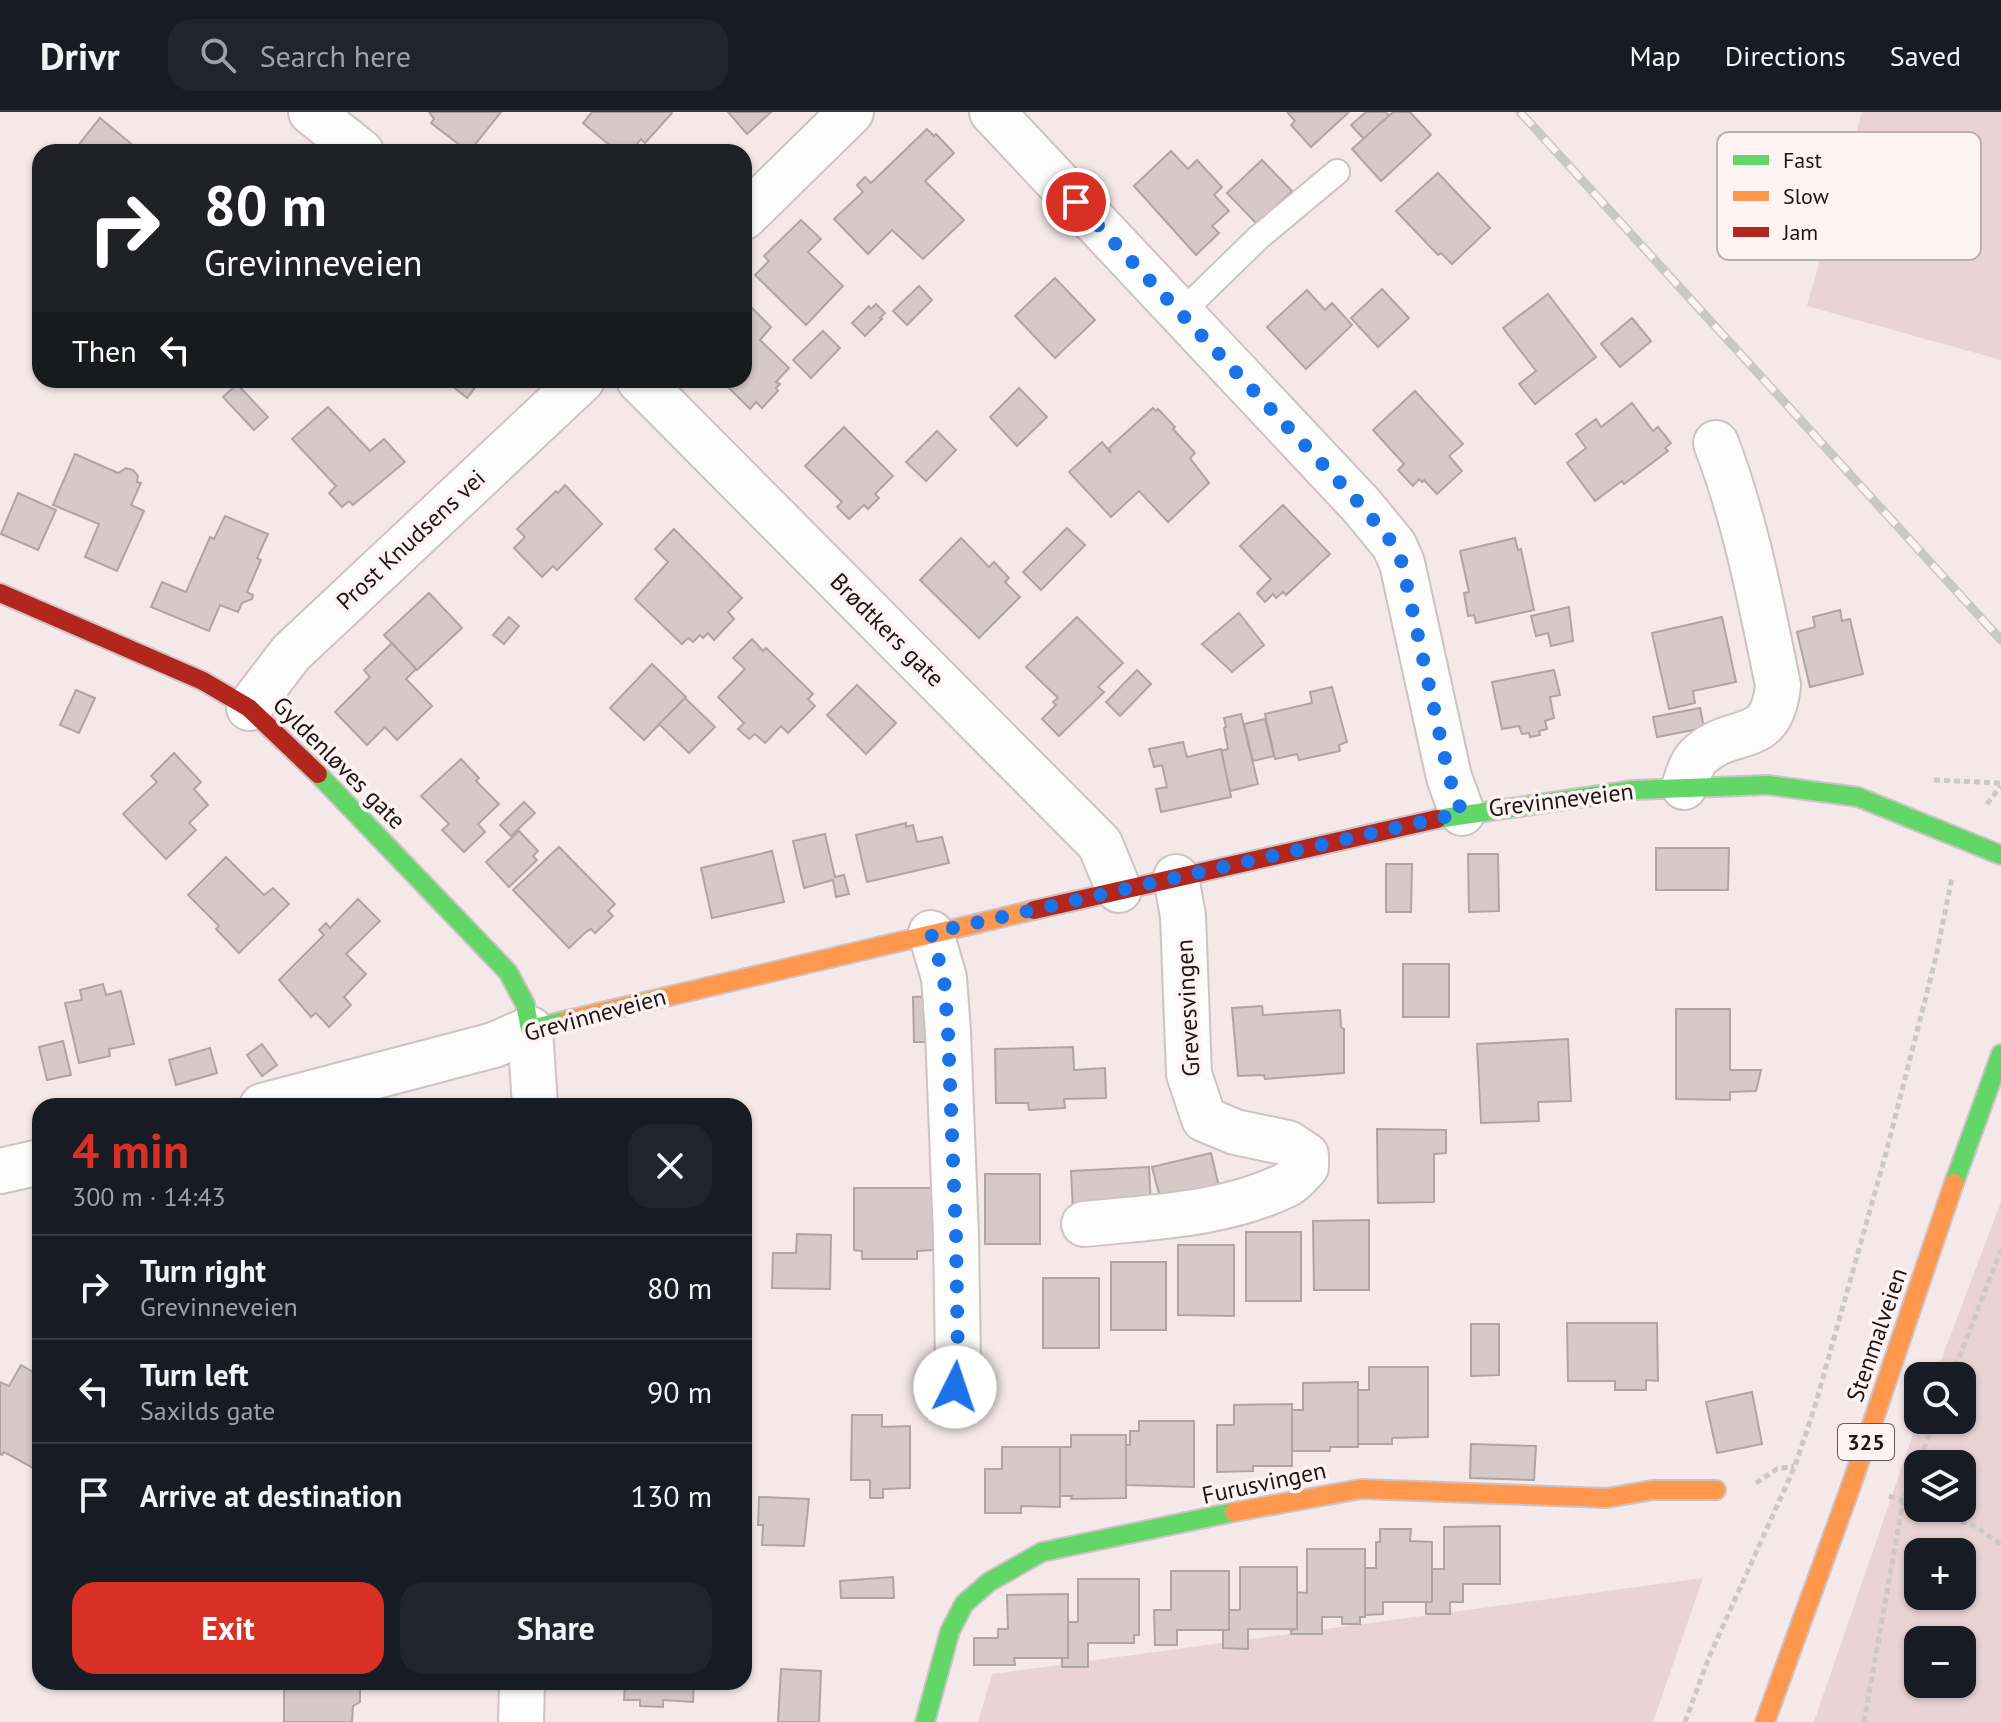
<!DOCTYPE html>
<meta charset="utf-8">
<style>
body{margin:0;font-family:"PT Sans",sans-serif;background:#20242c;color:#f1f3f6;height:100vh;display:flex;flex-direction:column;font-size:30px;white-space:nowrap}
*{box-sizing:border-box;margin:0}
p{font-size:26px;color:#9ea1a6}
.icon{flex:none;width:44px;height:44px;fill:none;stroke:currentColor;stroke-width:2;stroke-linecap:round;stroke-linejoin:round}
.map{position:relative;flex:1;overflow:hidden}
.details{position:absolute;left:32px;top:986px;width:720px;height:592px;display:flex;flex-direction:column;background:#171b24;border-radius:24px;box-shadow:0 2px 6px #0004}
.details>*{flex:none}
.hud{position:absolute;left:32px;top:32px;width:720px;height:244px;border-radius:24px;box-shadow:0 2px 6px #0004;background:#202124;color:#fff;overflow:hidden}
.tools{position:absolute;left:1904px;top:1250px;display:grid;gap:16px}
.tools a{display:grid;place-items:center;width:72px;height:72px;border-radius:16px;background:#171b24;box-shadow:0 2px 6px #0004;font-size:40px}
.pin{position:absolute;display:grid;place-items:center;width:68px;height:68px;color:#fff;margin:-34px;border:4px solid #fff;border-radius:50%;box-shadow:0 2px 8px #0007}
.me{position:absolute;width:88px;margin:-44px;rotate:4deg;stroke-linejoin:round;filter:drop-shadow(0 0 6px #0008)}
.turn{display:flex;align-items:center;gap:28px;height:168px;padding:0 40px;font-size:36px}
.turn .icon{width:104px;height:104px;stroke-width:2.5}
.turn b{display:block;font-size:56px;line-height:68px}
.then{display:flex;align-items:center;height:76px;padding:0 40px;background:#0003;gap:16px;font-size:30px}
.round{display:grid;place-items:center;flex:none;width:84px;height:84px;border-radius:24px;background:#20242c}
.headline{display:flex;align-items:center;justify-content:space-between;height:136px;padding:0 40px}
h1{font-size:48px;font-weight:800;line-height:60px;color:#d93025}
.action{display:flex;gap:16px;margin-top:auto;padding:16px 40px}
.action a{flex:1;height:92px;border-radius:24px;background:#d93025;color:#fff;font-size:32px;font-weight:800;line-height:92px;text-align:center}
.action a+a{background:#20242c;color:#f1f3f6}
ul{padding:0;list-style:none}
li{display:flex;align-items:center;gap:24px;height:104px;padding:0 40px;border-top:2px solid #363941}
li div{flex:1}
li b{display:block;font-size:30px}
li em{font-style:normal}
header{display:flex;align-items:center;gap:48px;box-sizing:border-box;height:112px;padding:0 40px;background:#171b24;border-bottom:2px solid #363941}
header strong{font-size:38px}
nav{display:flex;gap:44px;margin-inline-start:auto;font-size:28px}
.search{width:560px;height:72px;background:#20242c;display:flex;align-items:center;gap:20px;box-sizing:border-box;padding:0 28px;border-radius:24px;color:#9ea1a6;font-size:30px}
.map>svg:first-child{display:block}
.green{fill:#e9d3d5;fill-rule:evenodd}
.building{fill:#d5c9ca;stroke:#afa5a6;stroke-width:2}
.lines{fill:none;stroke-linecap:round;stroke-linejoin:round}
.lane-casing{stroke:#cdc3c4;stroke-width:28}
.street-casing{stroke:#cdc3c4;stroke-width:48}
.fast-casing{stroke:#cdc3c4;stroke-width:22}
.slow-casing{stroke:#cdc3c4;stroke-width:22}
.jam-casing{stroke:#cdc3c4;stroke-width:22}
.path{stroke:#ccc8c8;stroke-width:5;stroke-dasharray:6 4;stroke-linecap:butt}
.lane{stroke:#fdfcfc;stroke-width:24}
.street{stroke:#fdfcfc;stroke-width:44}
.fast{stroke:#63d668;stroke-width:18}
.slow{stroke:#ff974d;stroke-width:18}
.jam{stroke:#b3261e;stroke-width:18}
.rail-casing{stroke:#cac7c7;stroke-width:9}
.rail{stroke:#fdf3f4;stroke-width:6;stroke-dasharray:18;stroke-linecap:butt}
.route{stroke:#1a73e8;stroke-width:14;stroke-dasharray:0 25.2}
.labels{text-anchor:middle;stroke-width:7;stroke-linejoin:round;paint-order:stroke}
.shield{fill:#fdf3f4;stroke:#605859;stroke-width:2}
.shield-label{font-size:22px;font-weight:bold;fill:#1d1516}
.street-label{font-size:24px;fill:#1d1516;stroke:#fdf3f4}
.key{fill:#fdf3f4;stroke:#bab0b1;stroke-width:2}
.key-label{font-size:22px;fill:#1d1516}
</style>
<header>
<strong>Drivr</strong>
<div class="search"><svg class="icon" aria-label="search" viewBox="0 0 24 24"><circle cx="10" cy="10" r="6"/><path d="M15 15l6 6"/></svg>Search here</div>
<nav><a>Map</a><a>Directions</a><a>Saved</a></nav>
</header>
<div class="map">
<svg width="2001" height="1610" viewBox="0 0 2001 1610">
<rect width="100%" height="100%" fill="#f4e8e9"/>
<g class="green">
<polygon points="1862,0 2001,0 2001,248 1807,194"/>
<path d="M2001,1090v520h-187l104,-302h44v-44h-27zM1918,1352h44v44h-44zM1918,1440h44v44h-44zM1918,1528h44v44h-44z"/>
<polygon points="1703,1466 1653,1610 978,1610 992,1562"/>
</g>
<g class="building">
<polygon points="429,0 501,0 469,40 431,11 434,7"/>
<polygon points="592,0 671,0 672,1 645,31 641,27 637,32 647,40 618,40 583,11"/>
<polygon points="728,0 771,0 747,22"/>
<polygon points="1287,0 1349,0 1311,35 1291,13 1295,9"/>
<polygon points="1366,0 1386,0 1389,4 1364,27 1351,13"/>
<polygon points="1393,0 1410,0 1431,23 1381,69 1352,37"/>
<polygon points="100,6 141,40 73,40"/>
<polygon points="927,17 934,24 936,22 954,41 925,69 964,108 923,147 892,118 868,142 834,107 863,80 857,73 865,65 871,71"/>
<polygon points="1171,39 1188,57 1197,48 1222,75 1214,83 1229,99 1212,114 1219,121 1196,143 1134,74"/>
<polygon points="1262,48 1292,79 1257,112 1227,81"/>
<polygon points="1438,61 1490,116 1452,152 1441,141 1438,143 1396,99"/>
<polygon points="801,108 821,127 808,140 843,174 806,213 755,163 769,149 764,144"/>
<polygon points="1055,166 1095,208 1055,246 1015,204"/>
<polygon points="919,174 932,188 907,213 893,199"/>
<polygon points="1382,177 1409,206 1378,235 1351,206"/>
<polygon points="1307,178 1325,198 1332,191 1352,213 1306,257 1267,215"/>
<polygon points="1548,182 1596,245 1535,292 1519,272 1536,259 1503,216"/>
<polygon points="876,192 885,201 880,206 882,207 865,224 852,211 869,194 871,197"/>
<polygon points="750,194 771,215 760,228 789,256 776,270 780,272 776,276 778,279 762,296 756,290 750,297 721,268 744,268 744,201"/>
<polygon points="1632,206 1651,229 1620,255 1601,232"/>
<polygon points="823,219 840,236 811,266 793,248"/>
<polygon points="445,268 481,268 467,286"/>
<polygon points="237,272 268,305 254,318 223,285"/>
<polygon points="1019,276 1047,305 1017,334 990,305"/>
<polygon points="1415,279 1463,332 1449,344 1462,359 1437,382 1424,368 1422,370 1419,367 1413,374 1398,358 1404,352 1373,318"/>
<polygon points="1632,291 1653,319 1658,315 1671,331 1665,336 1668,339 1624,372 1622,369 1595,389 1567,351 1586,336 1576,322 1596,307 1601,315"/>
<polygon points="328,295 370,339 384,327 405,350 353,393 349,389 342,395 329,381 336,374 292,327"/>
<polygon points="1153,296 1156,299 1158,297 1175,315 1173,317 1195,341 1190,346 1209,371 1168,410 1139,379 1111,405 1069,360 1102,330 1111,341 1109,336"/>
<polygon points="844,315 893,364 875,382 879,386 868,397 864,393 849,407 837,395 842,390 805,354"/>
<polygon points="937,319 956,338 926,369 906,350"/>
<polygon points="75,342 118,361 126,356 133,358 138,364 137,370 141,371 131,393 144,399 117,459 85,445 99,412 53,393"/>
<polygon points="565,373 602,412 557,458 553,454 542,465 514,436 525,425 517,417 556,379 558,381"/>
<polygon points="18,381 56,398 38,438 1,422"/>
<polygon points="1283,393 1330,442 1286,483 1283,480 1276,486 1273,482 1265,490 1257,481 1271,467 1240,434"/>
<polygon points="225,404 268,422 257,446 261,448 247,480 253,483 252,487 242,491 238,500 220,493 209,519 151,495 162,470 186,480 210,425 214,427"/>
<polygon points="1067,416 1085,433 1041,478 1023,460"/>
<polygon points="674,417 742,486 728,500 734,507 714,528 708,521 703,526 700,523 693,530 688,526 682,532 635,487 668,450 655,437"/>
<polygon points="961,426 989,455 994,450 1009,466 1005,470 1020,485 979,526 920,468"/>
<polygon points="1515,426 1518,438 1521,437 1534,498 1476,511 1474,503 1468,504 1464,481 1469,480 1460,439"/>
<polygon points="429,481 462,516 417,558 384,523"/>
<polygon points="1569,495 1573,529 1551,534 1548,521 1536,524 1531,504"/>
<polygon points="1840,498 1842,509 1850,507 1863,562 1810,575 1797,520 1815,515 1813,505"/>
<polygon points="1239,501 1264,533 1232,560 1202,532"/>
<polygon points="509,505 519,514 504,532 493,523"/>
<polygon points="1077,505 1123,551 1098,575 1104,580 1059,624 1042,607 1056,593 1053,590 1058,586 1026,555"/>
<polygon points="1722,505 1736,570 1693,579 1695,591 1669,597 1652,521"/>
<polygon points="752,527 763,539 766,536 813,582 808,587 815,594 788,621 781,614 765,631 755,622 749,627 738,617 744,611 718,585 745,557 733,546"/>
<polygon points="392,531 416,557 406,567 432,594 397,628 385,615 367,633 335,600 370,565 364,558"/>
<polygon points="652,552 686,585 644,628 610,596"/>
<polygon points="1137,558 1151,572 1120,604 1106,590"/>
<polygon points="1554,558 1560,583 1550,585 1554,606 1545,609 1547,617 1539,619 1540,623 1530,625 1529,621 1522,622 1519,614 1502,617 1492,570"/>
<polygon points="857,573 896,611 866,642 827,603"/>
<polygon points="1332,575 1347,630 1339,633 1340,639 1299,648 1297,642 1275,647 1265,602 1312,591 1310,580"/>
<polygon points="76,578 95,586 79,621 60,613"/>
<polygon points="685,586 715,615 689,641 659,612"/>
<polygon points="1700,596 1704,616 1657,625 1653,605"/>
<polygon points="1241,602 1258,672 1230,679 1221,639 1228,637 1224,616 1226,615 1224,606"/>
<polygon points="1265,607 1274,644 1253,649 1244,612"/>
<polygon points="1183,630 1187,645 1221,637 1231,685 1161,700 1156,677 1167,675 1162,653 1154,655 1149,637"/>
<polygon points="174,641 201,670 194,677 208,693 189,711 196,718 166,747 123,702 157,670 151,664"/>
<polygon points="461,647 479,666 476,669 499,692 478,712 485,720 464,740 442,718 449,712 421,684"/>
<polygon points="524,690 535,701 511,724 500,713"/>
<polygon points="906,711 906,715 913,713 917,730 942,725 949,751 867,770 856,723"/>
<polygon points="519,719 538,739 533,744 537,748 509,775 486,750"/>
<polygon points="825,722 835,765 844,763 849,782 836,785 833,768 804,776 793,729"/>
<polygon points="559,735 615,792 608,799 613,804 595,821 591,817 587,819 569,836 513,778"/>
<polygon points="1656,736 1729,736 1728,778 1656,778"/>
<polygon points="772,739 784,790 712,806 701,756"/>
<polygon points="1468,742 1498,742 1499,799 1469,800"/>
<polygon points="226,745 264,783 273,776 289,792 239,841 216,817 219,814 188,783"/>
<polygon points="1386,752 1412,752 1411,800 1386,800"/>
<polygon points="358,787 380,809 346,842 366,862 344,885 351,893 329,915 316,901 311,905 279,868 324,823 319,818 326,811 330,816"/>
<rect x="1403" y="852" width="46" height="53"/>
<polygon points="103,872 106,883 121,879 134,932 109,937 110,944 79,951 65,891 82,888 80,878"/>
<polygon points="939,884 941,930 914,930 913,885"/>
<polygon points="1262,894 1263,903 1340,898 1341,915 1344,917 1344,961 1265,967 1264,963 1238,964 1232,896"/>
<polygon points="1676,897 1730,897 1730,958 1761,958 1756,979 1730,980 1730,988 1676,987"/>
<polygon points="1568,927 1571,989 1538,990 1539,1009 1481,1011 1477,932"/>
<polygon points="63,929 71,963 47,968 39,935"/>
<polygon points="262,932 277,953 262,964 247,943"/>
<polygon points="1073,935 1074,958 1105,956 1106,986 1064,987 1065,996 1029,998 1028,991 996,991 995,937"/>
<polygon points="210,936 217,961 176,973 169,948"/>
<polygon points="1377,1017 1446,1018 1446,1041 1434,1042 1434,1090 1378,1091"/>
<polygon points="1211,1041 1220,1079 1162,1093 1152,1055"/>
<polygon points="1149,1055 1151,1095 1073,1099 1071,1059"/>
<rect x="985" y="1062" width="55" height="70"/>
<polygon points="854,1076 933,1076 933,1138 917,1139 917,1147 862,1147 862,1139 854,1138"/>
<polygon points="1369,1108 1369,1178 1314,1178 1313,1109"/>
<rect x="1246" y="1120" width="55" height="69"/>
<polygon points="797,1122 831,1123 830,1177 772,1176 773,1141 796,1141"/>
<polygon points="1178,1133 1234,1133 1234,1204 1178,1203"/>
<rect x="1111" y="1150" width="55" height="68"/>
<rect x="1043" y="1166" width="56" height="70"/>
<polygon points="1567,1211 1657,1211 1658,1269 1646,1268 1646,1278 1615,1278 1615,1269 1568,1269"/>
<polygon points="1471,1212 1499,1212 1499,1263 1471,1264"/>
<polygon points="21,1253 40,1264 40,1365 37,1363 39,1359 4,1340 2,1343 0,1341 0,1270 9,1274"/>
<polygon points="1369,1255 1428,1255 1428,1325 1392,1326 1392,1332 1358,1332 1358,1278 1369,1278"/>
<polygon points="1358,1270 1358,1335 1330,1335 1330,1339 1292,1339 1292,1298 1303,1298 1303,1271"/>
<polygon points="1752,1280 1762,1332 1717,1341 1706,1290"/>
<polygon points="1292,1292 1292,1354 1253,1354 1253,1359 1217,1360 1217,1313 1234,1313 1234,1293"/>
<polygon points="852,1303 882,1303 882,1315 910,1314 910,1376 883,1377 883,1386 870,1386 870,1368 851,1368"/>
<polygon points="1139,1309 1194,1309 1194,1375 1126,1373 1126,1333 1130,1333 1130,1319 1139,1319"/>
<polygon points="1071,1323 1126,1323 1126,1386 1071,1387 1072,1384 1060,1384 1060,1335 1071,1335"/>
<polygon points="1471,1332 1536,1334 1534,1368 1470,1366"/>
<polygon points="1002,1335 1060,1335 1060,1395 1021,1394 1021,1401 985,1401 985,1357 1002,1357"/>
<polygon points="759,1385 809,1387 804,1434 762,1433 763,1413 758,1413"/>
<polygon points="1500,1414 1500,1472 1463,1472 1463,1490 1450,1490 1450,1502 1426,1502 1426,1490 1432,1490 1432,1457 1444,1457 1444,1415"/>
<polygon points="1380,1417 1411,1417 1410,1429 1432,1430 1432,1490 1383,1490 1383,1502 1365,1503 1365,1456 1376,1456 1376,1430 1380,1430"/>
<polygon points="1307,1437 1365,1437 1365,1505 1360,1505 1360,1512 1342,1512 1342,1505 1322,1505 1322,1522 1291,1522 1291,1518 1297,1517 1297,1480 1307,1481"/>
<polygon points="1240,1455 1297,1455 1297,1517 1248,1517 1248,1537 1223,1536 1223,1518 1229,1518 1229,1498 1240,1498"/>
<polygon points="1171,1459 1229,1459 1229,1518 1177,1518 1177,1533 1155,1533 1154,1498 1171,1498"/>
<polygon points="893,1465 894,1486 841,1486 840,1469"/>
<polygon points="1078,1467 1139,1467 1139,1523 1134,1523 1134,1531 1088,1531 1088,1555 1062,1555 1062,1546 1068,1546 1068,1510 1078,1510"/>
<polygon points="1068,1482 1068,1546 1014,1546 1015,1553 974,1553 974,1526 998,1526 998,1517 1008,1517 1007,1483"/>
<polygon points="781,1557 821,1559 819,1610 778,1610"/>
<polygon points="284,1570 353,1570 360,1574 360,1590 353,1594 352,1610 284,1610"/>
<polygon points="625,1570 694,1570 693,1590 663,1588 663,1595 640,1594 640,1588 624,1588"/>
</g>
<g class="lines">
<defs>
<polyline id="lane" points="1180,202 1258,126 1337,60"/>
<g id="street">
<polyline points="311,0 361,40"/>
<polyline points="992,0 1361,393 1394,433 1402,451 1449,665 1462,701"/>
<polyline points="744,105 851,0"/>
<polyline points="639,268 1100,732 1119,778"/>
<polyline points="249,596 291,541 582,268"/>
<path d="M1684,675c4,-12 7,-25 17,-33 34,-30 71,-6 77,-69 -17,-82 -32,-164 -62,-242"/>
<polyline points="931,821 944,866 948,920 956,1124 958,1251 955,1275"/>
<polyline points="262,994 494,933 530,917 535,994"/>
<polyline points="0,1059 40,1050"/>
<path d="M1084,1112c68,-7 142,-9 204,-40 7,-4 13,-12 18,-17v-12l-18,-12 -53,-11 -31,-13 -15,-45 -6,-158 -7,-39"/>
<polyline points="521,1610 522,1570"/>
</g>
<g id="fast">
<polyline points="318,662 508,860 525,892 530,917 568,908"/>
<polyline points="1437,707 1633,678 1768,673 1858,685 2001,743"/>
<polyline points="1954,1071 2001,942"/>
<polyline points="925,1610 950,1519 964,1492 989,1470 1042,1440 1234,1400"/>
</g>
<g id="slow">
<polyline points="568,908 1034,798"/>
<polyline points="1234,1400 1361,1377 1607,1386 1652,1378 1716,1378"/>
<polyline points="1765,1610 1851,1374 1954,1071"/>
</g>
<g id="jam">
<polyline points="0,481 203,569 249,596 318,662"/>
<polyline points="1034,798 1437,707"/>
</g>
</defs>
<use href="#lane" class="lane-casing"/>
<use href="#street" class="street-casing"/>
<use href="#fast" class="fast-casing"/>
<use href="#slow" class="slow-casing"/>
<use href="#jam" class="jam-casing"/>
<g class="path">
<polyline points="1934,668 2001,671"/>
<polyline points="1987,692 2001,674"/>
<polyline points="1952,1264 2001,1138"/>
<polyline points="1756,1371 1777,1357 1794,1354"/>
<polyline points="1889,1384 1918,1394"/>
<polyline points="1923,1396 1977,1415 2001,1433"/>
<polyline points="1685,1610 1709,1545 1795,1354 1815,1294 1886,1041 1935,849 1952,766"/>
<polyline points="1864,1610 1903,1389 1935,1308"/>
</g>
<use href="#lane" class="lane"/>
<use href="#street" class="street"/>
<use href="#fast" class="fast"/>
<use href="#slow" class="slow"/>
<use href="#jam" class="jam"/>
<defs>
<polyline id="rail" points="1520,0 2001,528"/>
</defs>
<use href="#rail" class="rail-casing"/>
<use href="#rail" class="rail"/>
</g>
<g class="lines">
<polyline class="route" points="955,1275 958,1251 956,1124 948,920 944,866 931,821 1462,701 1449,665 1402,451 1394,433 1361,393 1076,90"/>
</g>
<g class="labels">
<rect class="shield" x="1838" y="1312" width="56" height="36" rx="6"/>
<g class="shield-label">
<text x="1866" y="1338">325</text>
</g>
<g class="street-label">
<text transform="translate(411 428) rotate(-43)" y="8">Prost Knudsens vei</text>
<text transform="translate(887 518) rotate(45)" y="8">Brødtkers gate</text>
<text transform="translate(339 651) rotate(45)" y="8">Gyldenløves gate</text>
<text transform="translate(1561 688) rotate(-7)" y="8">Grevinneveien</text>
<text transform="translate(1188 896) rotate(-93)" y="8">Grevesvingen</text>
<text transform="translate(595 903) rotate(-15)" y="8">Grevinneveien</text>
<text transform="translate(1877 1223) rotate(-71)" y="8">Stenmalveien</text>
<text transform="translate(1264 1371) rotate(-12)" y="8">Furusvingen</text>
</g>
</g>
<rect x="1717" y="20" width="264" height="128" rx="12" class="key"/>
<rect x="1733" y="43" width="36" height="10" fill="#63d668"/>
<rect x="1733" y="79" width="36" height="10" fill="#ff974d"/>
<rect x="1733" y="115" width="36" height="10" fill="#b3261e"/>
<g class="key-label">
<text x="1783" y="56">Fast</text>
<text x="1783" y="92">Slow</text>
<text x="1783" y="128">Jam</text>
</g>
</svg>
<div class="tools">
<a><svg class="icon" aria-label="search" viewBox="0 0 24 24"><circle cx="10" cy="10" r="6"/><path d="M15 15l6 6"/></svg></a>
<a><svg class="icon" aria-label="layers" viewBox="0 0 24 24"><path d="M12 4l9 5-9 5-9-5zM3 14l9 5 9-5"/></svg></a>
<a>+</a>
<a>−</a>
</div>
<div class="pin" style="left:1076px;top:90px;background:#d93025"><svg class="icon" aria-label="arrive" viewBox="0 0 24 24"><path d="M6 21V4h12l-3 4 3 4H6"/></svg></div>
<svg class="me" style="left:955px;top:1275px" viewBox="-20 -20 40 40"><circle r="19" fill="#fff"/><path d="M0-13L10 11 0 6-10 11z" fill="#1a73e8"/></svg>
<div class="hud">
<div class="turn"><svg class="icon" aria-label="right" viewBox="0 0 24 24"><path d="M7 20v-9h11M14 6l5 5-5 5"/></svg><div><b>80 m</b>Grevinneveien</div></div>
<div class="then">Then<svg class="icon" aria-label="left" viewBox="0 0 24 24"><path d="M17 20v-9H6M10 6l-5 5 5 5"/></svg></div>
</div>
<section class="details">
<div class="headline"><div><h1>4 min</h1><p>300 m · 14:43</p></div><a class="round"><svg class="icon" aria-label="close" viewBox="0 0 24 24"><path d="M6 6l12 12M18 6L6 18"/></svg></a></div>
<ul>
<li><svg class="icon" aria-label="right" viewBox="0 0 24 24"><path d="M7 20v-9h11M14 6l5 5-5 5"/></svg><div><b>Turn right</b><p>Grevinneveien</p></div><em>80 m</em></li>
<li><svg class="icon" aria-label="left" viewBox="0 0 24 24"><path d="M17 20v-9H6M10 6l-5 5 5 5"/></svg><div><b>Turn left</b><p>Saxilds gate</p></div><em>90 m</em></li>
<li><svg class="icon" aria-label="arrive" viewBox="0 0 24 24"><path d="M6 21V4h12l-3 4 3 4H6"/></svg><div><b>Arrive at destination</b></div><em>130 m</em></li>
</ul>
<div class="action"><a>Exit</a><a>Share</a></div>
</section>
</div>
